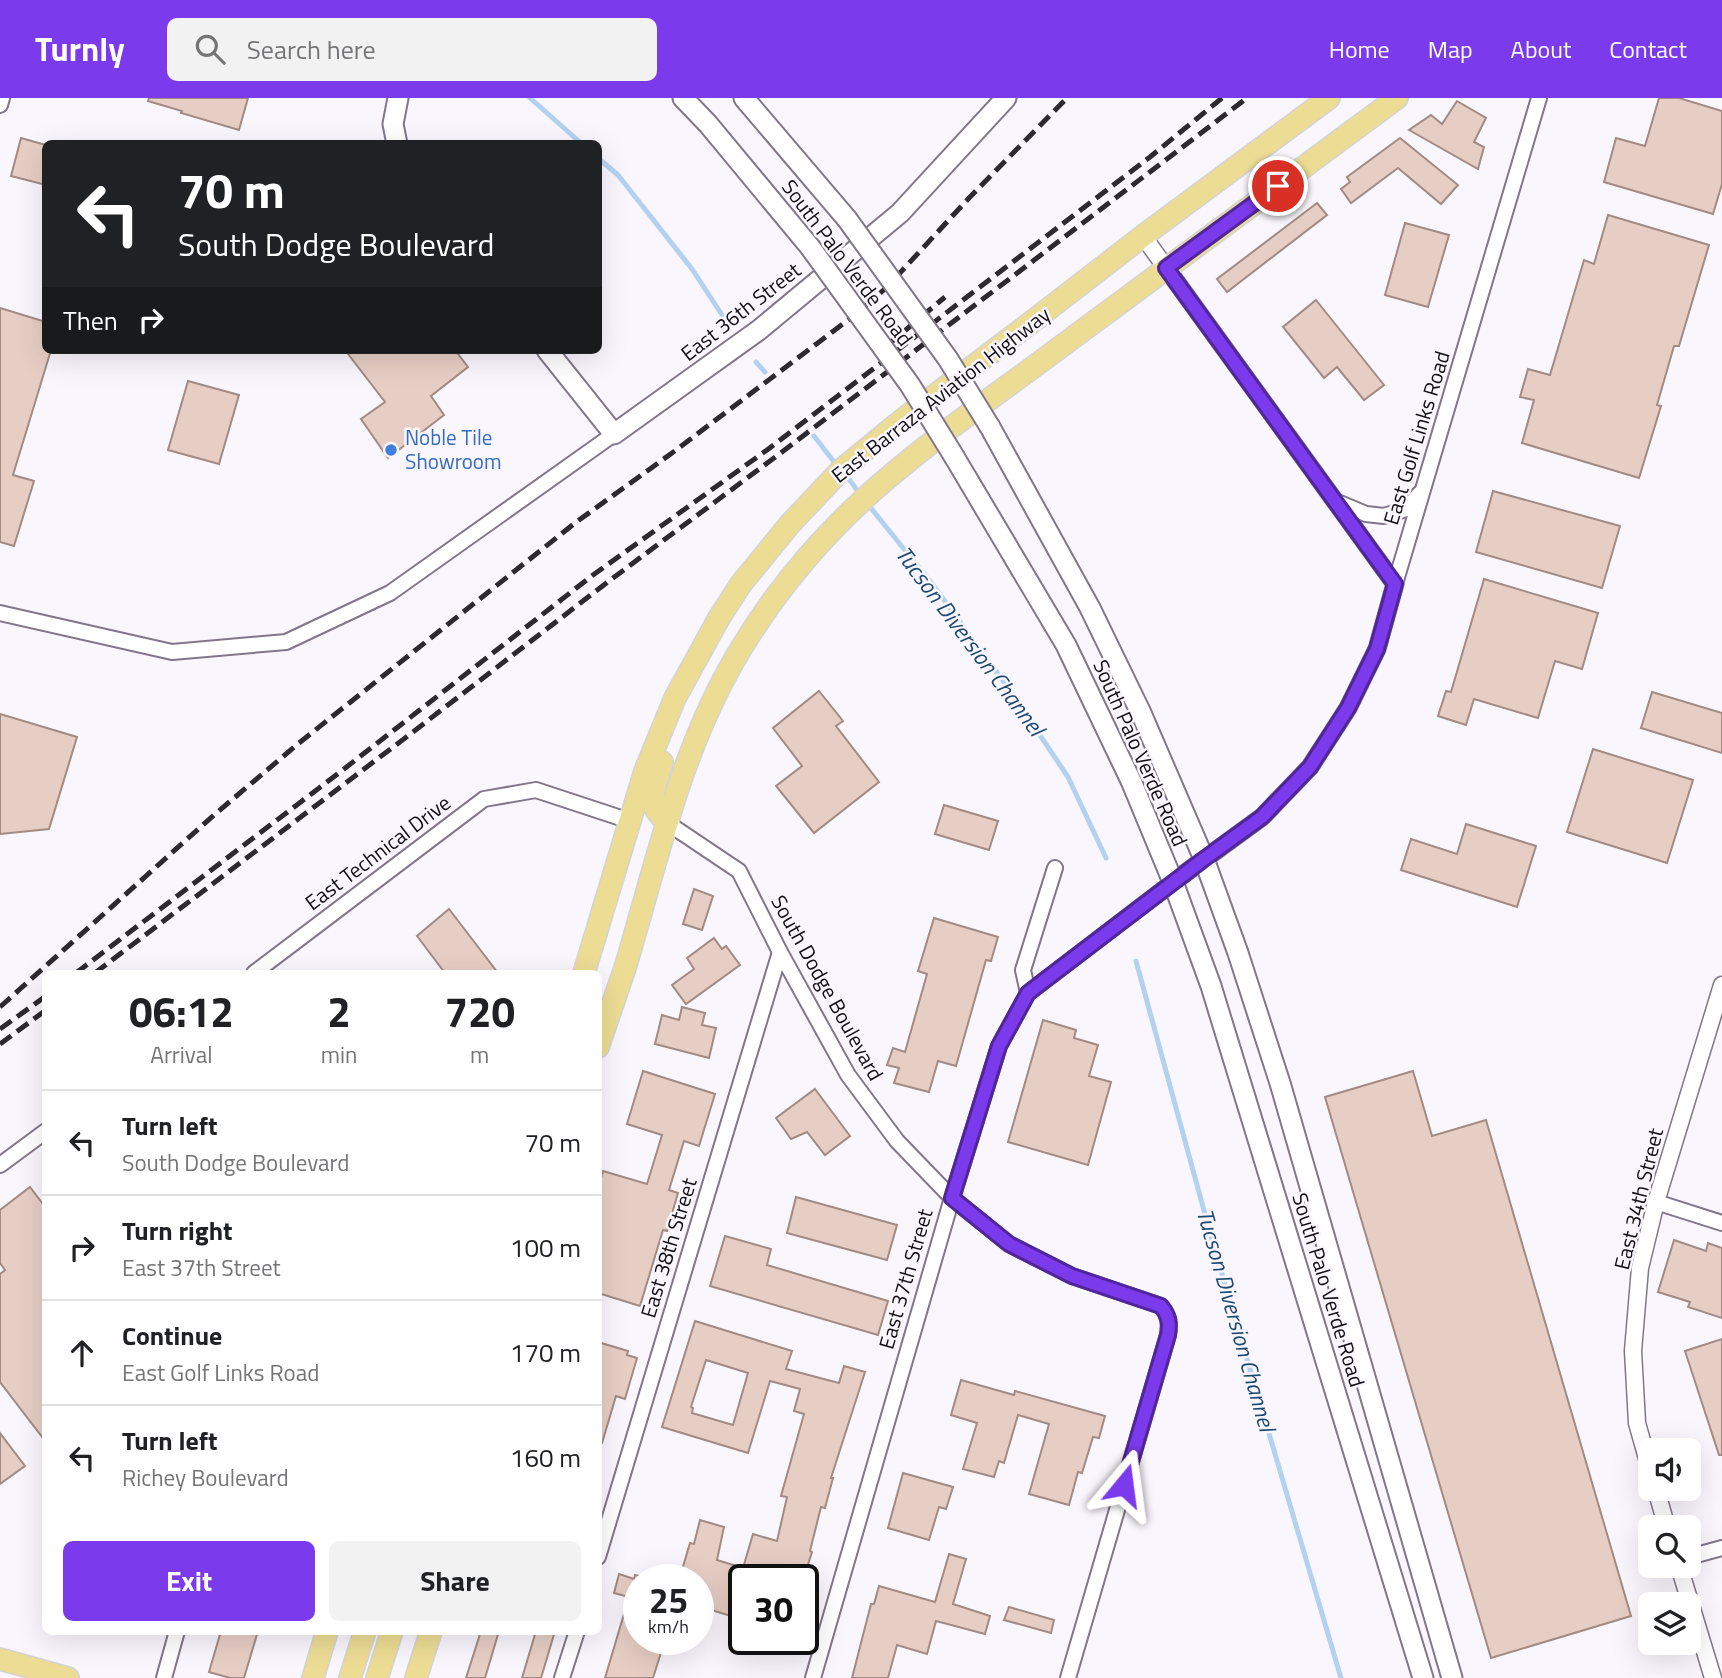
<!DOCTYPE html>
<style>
body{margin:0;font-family:"Titillium Web",sans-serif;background:#f2f2f2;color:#202124;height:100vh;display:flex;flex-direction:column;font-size:26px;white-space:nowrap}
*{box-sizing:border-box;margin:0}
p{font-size:23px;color:#757577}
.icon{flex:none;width:38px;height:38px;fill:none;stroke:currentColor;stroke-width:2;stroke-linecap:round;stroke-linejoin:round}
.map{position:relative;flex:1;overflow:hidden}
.details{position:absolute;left:42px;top:872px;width:560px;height:665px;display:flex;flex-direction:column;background:#fff;border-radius:10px;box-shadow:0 7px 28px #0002}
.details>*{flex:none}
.banner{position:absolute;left:42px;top:42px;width:560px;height:214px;border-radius:10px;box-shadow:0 7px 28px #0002;background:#202124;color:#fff;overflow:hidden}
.tools{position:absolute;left:1638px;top:1340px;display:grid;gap:14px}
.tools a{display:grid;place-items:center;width:63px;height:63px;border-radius:10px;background:#fff;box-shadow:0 7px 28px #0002;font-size:35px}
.speed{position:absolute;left:623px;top:1466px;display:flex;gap:14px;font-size:35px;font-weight:700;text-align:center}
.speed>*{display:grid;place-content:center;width:91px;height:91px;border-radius:50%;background:#fff;box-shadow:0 7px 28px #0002;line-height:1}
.speed small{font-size:18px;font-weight:400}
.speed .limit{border:4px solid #111;border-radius:10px;background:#fff;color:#111}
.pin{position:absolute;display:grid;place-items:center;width:60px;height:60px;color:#fff;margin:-30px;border:4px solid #fff;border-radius:50%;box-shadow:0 2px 7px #0007}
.me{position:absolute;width:77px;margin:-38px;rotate:16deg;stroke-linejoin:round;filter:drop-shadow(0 0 5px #0008)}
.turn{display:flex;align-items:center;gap:24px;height:147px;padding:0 21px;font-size:32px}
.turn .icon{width:91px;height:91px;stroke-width:2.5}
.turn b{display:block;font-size:49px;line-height:60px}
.then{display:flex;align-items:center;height:66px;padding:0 21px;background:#0003;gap:14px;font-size:26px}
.eta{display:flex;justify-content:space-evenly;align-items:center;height:119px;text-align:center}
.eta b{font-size:42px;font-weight:700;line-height:49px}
.action{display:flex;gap:14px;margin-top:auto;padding:14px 21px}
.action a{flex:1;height:80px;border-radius:10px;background:#7c3aed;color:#fff;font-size:28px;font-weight:700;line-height:80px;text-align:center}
.action a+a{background:#f2f2f2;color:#202124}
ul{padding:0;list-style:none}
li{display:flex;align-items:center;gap:21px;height:105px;padding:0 21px;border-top:2px solid #e0e0e0}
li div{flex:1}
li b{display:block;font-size:26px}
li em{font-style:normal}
header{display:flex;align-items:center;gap:42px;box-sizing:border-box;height:98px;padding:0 35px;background:#7c3aed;color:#fff}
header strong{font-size:33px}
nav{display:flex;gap:38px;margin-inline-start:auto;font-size:24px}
.search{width:490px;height:63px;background:#f2f2f2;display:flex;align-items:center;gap:18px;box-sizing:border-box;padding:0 24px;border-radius:10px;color:#757577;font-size:26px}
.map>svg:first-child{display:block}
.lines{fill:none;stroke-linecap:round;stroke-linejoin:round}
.stream{stroke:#b4d2f0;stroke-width:5}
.building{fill:#e7cec5;stroke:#a28b83;stroke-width:2;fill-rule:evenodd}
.minor-casing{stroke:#82778a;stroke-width:18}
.tertiary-casing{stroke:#82778a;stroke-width:19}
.secondary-casing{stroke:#82778a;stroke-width:23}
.primary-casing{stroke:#d4d4d5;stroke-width:24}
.minor{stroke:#fff;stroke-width:14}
.tertiary{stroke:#fff;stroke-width:16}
.secondary{stroke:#fff;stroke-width:19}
.primary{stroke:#ecdc94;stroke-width:21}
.rail{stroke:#2c292f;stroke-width:5;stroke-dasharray:14 7;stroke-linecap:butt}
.secondary-bridge-casing{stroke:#82778a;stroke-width:23;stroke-linecap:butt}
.secondary-bridge{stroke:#fff;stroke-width:19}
.route-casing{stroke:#51269a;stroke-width:18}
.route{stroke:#7c3aed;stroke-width:12}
.shop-dot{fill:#3f7fe0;stroke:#faf6fe;stroke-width:2.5}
.labels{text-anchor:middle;stroke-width:5;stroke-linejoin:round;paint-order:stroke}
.street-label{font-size:21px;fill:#110e14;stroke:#faf6fe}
.shop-label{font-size:21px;fill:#366cbe;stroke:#faf6fe;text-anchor:start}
.water-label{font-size:23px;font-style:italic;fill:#1d4971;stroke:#faf6fe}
</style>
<header>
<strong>Turnly</strong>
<div class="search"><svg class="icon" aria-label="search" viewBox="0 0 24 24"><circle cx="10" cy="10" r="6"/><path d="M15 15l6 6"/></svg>Search here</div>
<nav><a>Home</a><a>Map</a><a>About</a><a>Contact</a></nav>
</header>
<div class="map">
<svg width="1722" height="1580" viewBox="0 0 1722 1580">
<rect width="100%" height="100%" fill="#faf6fe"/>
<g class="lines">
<g class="stream">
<polyline points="530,0 582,46"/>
<polyline points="598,60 618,77 692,171 728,226"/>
<polyline points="756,264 765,274"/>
<polyline points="814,338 838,369"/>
<polyline points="845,376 860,396"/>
<polyline points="866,404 933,487 1009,591 1068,679 1106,760"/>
<polyline points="1136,863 1212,1142 1341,1580"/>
</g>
</g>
<g class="building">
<polygon points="149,0 248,0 239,32 181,15 182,13 148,3"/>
<polygon points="1659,0 1679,0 1722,13 1722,86 1713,116 1604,84 1616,40 1645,48"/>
<polygon points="1457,3 1486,20 1474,44 1484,49 1478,71 1409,32 1431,17 1442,26"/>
<polygon points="21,40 46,47 46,87 11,78"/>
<polygon points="1400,40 1458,87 1441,106 1398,70 1351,105 1341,91 1350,84 1347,79"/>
<polygon points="1317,105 1327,117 1227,194 1217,181"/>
<polygon points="1608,117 1709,147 1679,248 1674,248 1657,307 1661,308 1639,380 1522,345 1534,302 1520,299 1528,271 1550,277 1584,162 1594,166"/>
<polygon points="1405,125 1449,137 1428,209 1385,197"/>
<polygon points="1316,202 1384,287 1364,302 1337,269 1324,280 1283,229"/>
<polygon points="0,210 46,224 46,252 51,252 13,377 34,383 14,448 0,444"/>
<polygon points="345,252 455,252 468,269 431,298 444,317 388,360 361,321 385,304"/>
<polygon points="188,283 239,297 219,366 168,352"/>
<polygon points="1493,393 1620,428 1602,490 1476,454"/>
<polygon points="1484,481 1598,515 1582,571 1555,563 1538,620 1474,601 1466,627 1438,618 1446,593 1451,594"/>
<polygon points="819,593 843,623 836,628 879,684 814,735 776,688 802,668 773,630"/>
<polygon points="1652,594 1722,615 1722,655 1641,630"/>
<polygon points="0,616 77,639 49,731 0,736"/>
<polygon points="1593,651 1693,682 1667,765 1567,734"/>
<polygon points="944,707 998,723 989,752 935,736"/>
<polygon points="1466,726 1536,748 1517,809 1401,772 1411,741 1457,756"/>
<polygon points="694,791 713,798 702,832 683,826"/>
<polygon points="449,811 498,875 445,875 417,838"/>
<polygon points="934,820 998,839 991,863 986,862 956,968 938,963 929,994 894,985 899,970 887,967 893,950 905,954 927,876 918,873"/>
<polygon points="714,840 722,851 726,848 740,867 686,906 672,887 694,871 687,860"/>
<polygon points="682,909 705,915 702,927 716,930 709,960 655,946 662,917 679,922"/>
<polygon points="1043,922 1076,932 1074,940 1098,947 1089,978 1111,984 1088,1067 1008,1044"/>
<polygon points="643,973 715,996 699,1048 684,1043 669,1092 678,1095 667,1133 663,1132 640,1208 598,1195 598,1090 603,1073 647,1086 662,1037 627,1026"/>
<polygon points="1413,973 1432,1038 1486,1022 1631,1518 1491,1560 1325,999"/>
<polygon points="815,991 850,1038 825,1057 807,1034 791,1041 776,1020"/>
<polygon points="30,1089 46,1110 46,1344 0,1284 0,1176 5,1172 0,1165 0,1112"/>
<polygon points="796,1099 897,1127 887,1162 787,1135"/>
<polygon points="725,1138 771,1151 767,1167 888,1203 878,1237 710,1188"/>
<polygon points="1674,1142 1706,1153 1708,1145 1722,1150 1722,1220 1688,1209 1690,1204 1658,1194"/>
<path d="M695,1223l97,30 -6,18 53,14 5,-17 21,6 -34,106h2l-8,30 -4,-1 -11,44 2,1 -9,28h-59v40l-46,-14v-26h-19l11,-37 4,1 6,-24 24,7 -7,33 26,8 10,-34 24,7 10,-44 -6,-1 23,-82 -10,-3 6,-22 -30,-8 -22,72 -86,-26zM706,1262l42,13 -15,52 -41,-12 1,-5 -2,-1z"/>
<polygon points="1722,1241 1722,1357 1719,1357 1685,1253"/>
<polygon points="598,1244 628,1253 627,1257 637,1260 625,1301 616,1298 602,1345 598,1344"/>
<polygon points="961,1282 1014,1297 1015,1293 1105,1318 1099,1340 1093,1339 1082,1375 1078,1374 1069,1407 1029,1396 1049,1326 1018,1317 1004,1365 999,1363 994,1379 963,1371 977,1325 951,1317"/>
<polygon points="0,1335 25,1368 0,1386"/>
<polygon points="903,1375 953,1389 946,1411 939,1409 929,1442 888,1430"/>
<polygon points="949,1456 966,1461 953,1506 990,1518 985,1536 936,1523 927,1556 897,1547 888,1580 852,1580 871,1506 874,1506 879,1488 935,1504"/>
<polygon points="619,1476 634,1481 635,1477 639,1478 639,1542 665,1542 653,1580 605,1580 629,1499 614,1495"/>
<polygon points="1009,1509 1054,1522 1051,1535 1004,1522"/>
<polygon points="221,1533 258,1533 244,1580 230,1580 209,1574"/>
<polygon points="481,1533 499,1533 485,1580 466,1580"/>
<polygon points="536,1533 555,1533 541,1580 522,1580"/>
</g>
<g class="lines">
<defs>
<g id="minor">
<polyline points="0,7 2,0"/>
<polyline points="1335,403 1366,416 1384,418 1406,411 1419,396"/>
<polyline points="1395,486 1539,0"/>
<polyline points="0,515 172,554 286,544 390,495 614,336"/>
<path d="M666,724l73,49 41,81 68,123 49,66 55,57 57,46 63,32 89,30c8,10 9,17 7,29l-100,343"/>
<polyline points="254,875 484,701 536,692 630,723"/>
<polyline points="1028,895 1023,872 1055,770"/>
<polyline points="0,1067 46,1033"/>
<polyline points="1656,1104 1722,1125"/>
<polyline points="598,1459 780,854"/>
<polyline points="1689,1459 1722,1450"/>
<polyline points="164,1580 177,1533"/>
<polyline points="562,1580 577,1533"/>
<polyline points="813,1580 952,1100 999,948 1028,895 1173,784"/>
</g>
<g id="tertiary">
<polyline points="1143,138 1395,486 1377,551 1348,610 1310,669 1262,719 1173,784"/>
<polyline points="1650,1371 1637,1325 1633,1253 1640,1170 1656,1104 1722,887"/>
<polyline points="1656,1391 1667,1430"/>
<polyline points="1679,1468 1713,1580"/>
</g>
<g id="secondary">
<polyline points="683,0 708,26 810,149"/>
<polyline points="744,0 847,121"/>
<polyline points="397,46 393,26 398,0"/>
<polyline points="547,252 614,336 759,232 900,115 1006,0"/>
<polyline points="990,329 1090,510 1141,615 1204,761 1238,855 1280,985 1452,1580"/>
<polyline points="955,360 1066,547 1132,685 1173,784 1211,888 1423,1580"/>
</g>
<g id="primary">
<path d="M662,664c-4,13 -12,33 -7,46 2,5 8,10 11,14"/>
<polyline points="584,875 645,673 675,600 719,520 741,486 790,426 841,372 902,322 1029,226 1143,138 1329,0"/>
<path d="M598,949c9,-26 18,-53 27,-79 33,-110 56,-222 117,-321 33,-54 76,-106 123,-149 60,-55 129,-101 194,-150 112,-84 225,-167 338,-250"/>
<polyline points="0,1561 68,1580"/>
<polyline points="313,1580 327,1533"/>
<polyline points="350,1580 365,1533"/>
<polyline points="377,1580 392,1533"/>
<polyline points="416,1580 431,1533"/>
</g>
</defs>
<use href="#minor" class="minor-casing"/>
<use href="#tertiary" class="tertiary-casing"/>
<use href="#secondary" class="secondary-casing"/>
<use href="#primary" class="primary-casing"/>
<use href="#minor" class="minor"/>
<use href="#tertiary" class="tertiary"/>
<use href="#secondary" class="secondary"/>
<use href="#primary" class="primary"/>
<g class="rail">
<polyline points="889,246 945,199"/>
<polyline points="76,875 344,671 593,477 767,352 1150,59 1222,0"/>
<polyline points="95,875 409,637 609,483 782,354 1247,0"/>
<polyline points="0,909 214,717 299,645 575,425 672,355 860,213 887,189 969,100 1067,0"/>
<polyline points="0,931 46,898"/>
<polyline points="0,946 46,912"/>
</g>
<defs>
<g id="secondary-bridge">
<polyline points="847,121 948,261 990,329"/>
<polyline points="810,149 910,287 955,360"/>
</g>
</defs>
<use href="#secondary-bridge" class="secondary-bridge-casing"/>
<use href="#secondary-bridge" class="secondary-bridge"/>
</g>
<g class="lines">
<defs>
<path id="route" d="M1124,1387l44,-150c2,-12 1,-19 -7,-29l-89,-30 -63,-32 -57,-46 47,-152 29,-53 176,-134 58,-42 48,-50 38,-59 29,-59 18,-65 -229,-316 112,-82"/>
</defs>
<use href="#route" class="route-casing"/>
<use href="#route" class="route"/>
</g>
<circle class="shop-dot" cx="391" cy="352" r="7"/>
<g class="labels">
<g class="street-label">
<text transform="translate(847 165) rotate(53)" y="7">South Palo Verde Road</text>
<text transform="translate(741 214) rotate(-38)" y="7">East 36th Street</text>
<text transform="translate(941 297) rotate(-38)" y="7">East Barraza Aviation Highway</text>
<text transform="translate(1417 340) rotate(-73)" y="7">East Golf Links Road</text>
<text transform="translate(1140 655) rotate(66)" y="7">South Palo Verde Road</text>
<text transform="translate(378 755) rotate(-37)" y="7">East Technical Drive</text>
<text transform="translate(827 890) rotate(61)" y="7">South Dodge Boulevard</text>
<text transform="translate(1639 1101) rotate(-76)" y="7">East 34th Street</text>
<text transform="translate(669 1150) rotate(-73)" y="7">East 38th Street</text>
<text transform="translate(906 1181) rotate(-74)" y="7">East 37th Street</text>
<text transform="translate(1328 1192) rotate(73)" y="7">South Palo Verde Road</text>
</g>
<g class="shop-label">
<text x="405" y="347">Noble Tile<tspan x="405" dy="24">Showroom</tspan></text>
</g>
<g class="water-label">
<text transform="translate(970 543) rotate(53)" y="8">Tucson Diversion Channel</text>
<text transform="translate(1236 1222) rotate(74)" y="8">Tucson Diversion Channel</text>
</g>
</g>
</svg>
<div class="tools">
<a><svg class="icon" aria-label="sound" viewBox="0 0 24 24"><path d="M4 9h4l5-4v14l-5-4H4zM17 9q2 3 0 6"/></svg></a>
<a><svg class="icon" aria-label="search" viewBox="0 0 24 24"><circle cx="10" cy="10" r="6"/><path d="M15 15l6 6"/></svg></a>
<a><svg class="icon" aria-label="layers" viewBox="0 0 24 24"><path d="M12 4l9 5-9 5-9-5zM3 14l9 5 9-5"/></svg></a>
</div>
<div class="speed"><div>25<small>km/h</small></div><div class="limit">30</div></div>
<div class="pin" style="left:1278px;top:88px;background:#d93025"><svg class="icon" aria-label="arrive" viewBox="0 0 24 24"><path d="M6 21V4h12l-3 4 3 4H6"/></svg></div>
<svg class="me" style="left:1124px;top:1387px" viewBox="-20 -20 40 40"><path d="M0-17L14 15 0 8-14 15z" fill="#7c3aed" stroke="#fff" stroke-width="4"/></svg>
<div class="banner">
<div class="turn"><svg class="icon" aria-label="left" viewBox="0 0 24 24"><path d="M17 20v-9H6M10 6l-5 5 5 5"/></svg><div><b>70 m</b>South Dodge Boulevard</div></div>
<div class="then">Then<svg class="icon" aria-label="right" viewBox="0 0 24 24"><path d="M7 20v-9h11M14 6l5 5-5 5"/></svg></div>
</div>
<section class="details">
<div class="eta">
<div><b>06:12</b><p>Arrival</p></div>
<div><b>2</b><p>min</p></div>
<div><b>720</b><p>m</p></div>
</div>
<ul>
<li><svg class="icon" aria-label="left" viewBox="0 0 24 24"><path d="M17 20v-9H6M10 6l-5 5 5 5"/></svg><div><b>Turn left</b><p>South Dodge Boulevard</p></div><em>70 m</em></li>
<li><svg class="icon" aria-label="right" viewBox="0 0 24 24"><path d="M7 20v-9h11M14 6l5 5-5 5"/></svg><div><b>Turn right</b><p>East 37th Street</p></div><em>100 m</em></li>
<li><svg class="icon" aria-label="ahead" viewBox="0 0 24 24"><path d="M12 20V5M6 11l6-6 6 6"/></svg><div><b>Continue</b><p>East Golf Links Road</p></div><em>170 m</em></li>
<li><svg class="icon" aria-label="left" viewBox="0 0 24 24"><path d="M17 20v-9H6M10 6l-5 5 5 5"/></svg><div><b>Turn left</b><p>Richey Boulevard</p></div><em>160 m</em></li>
</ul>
<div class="action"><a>Exit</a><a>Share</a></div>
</section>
</div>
